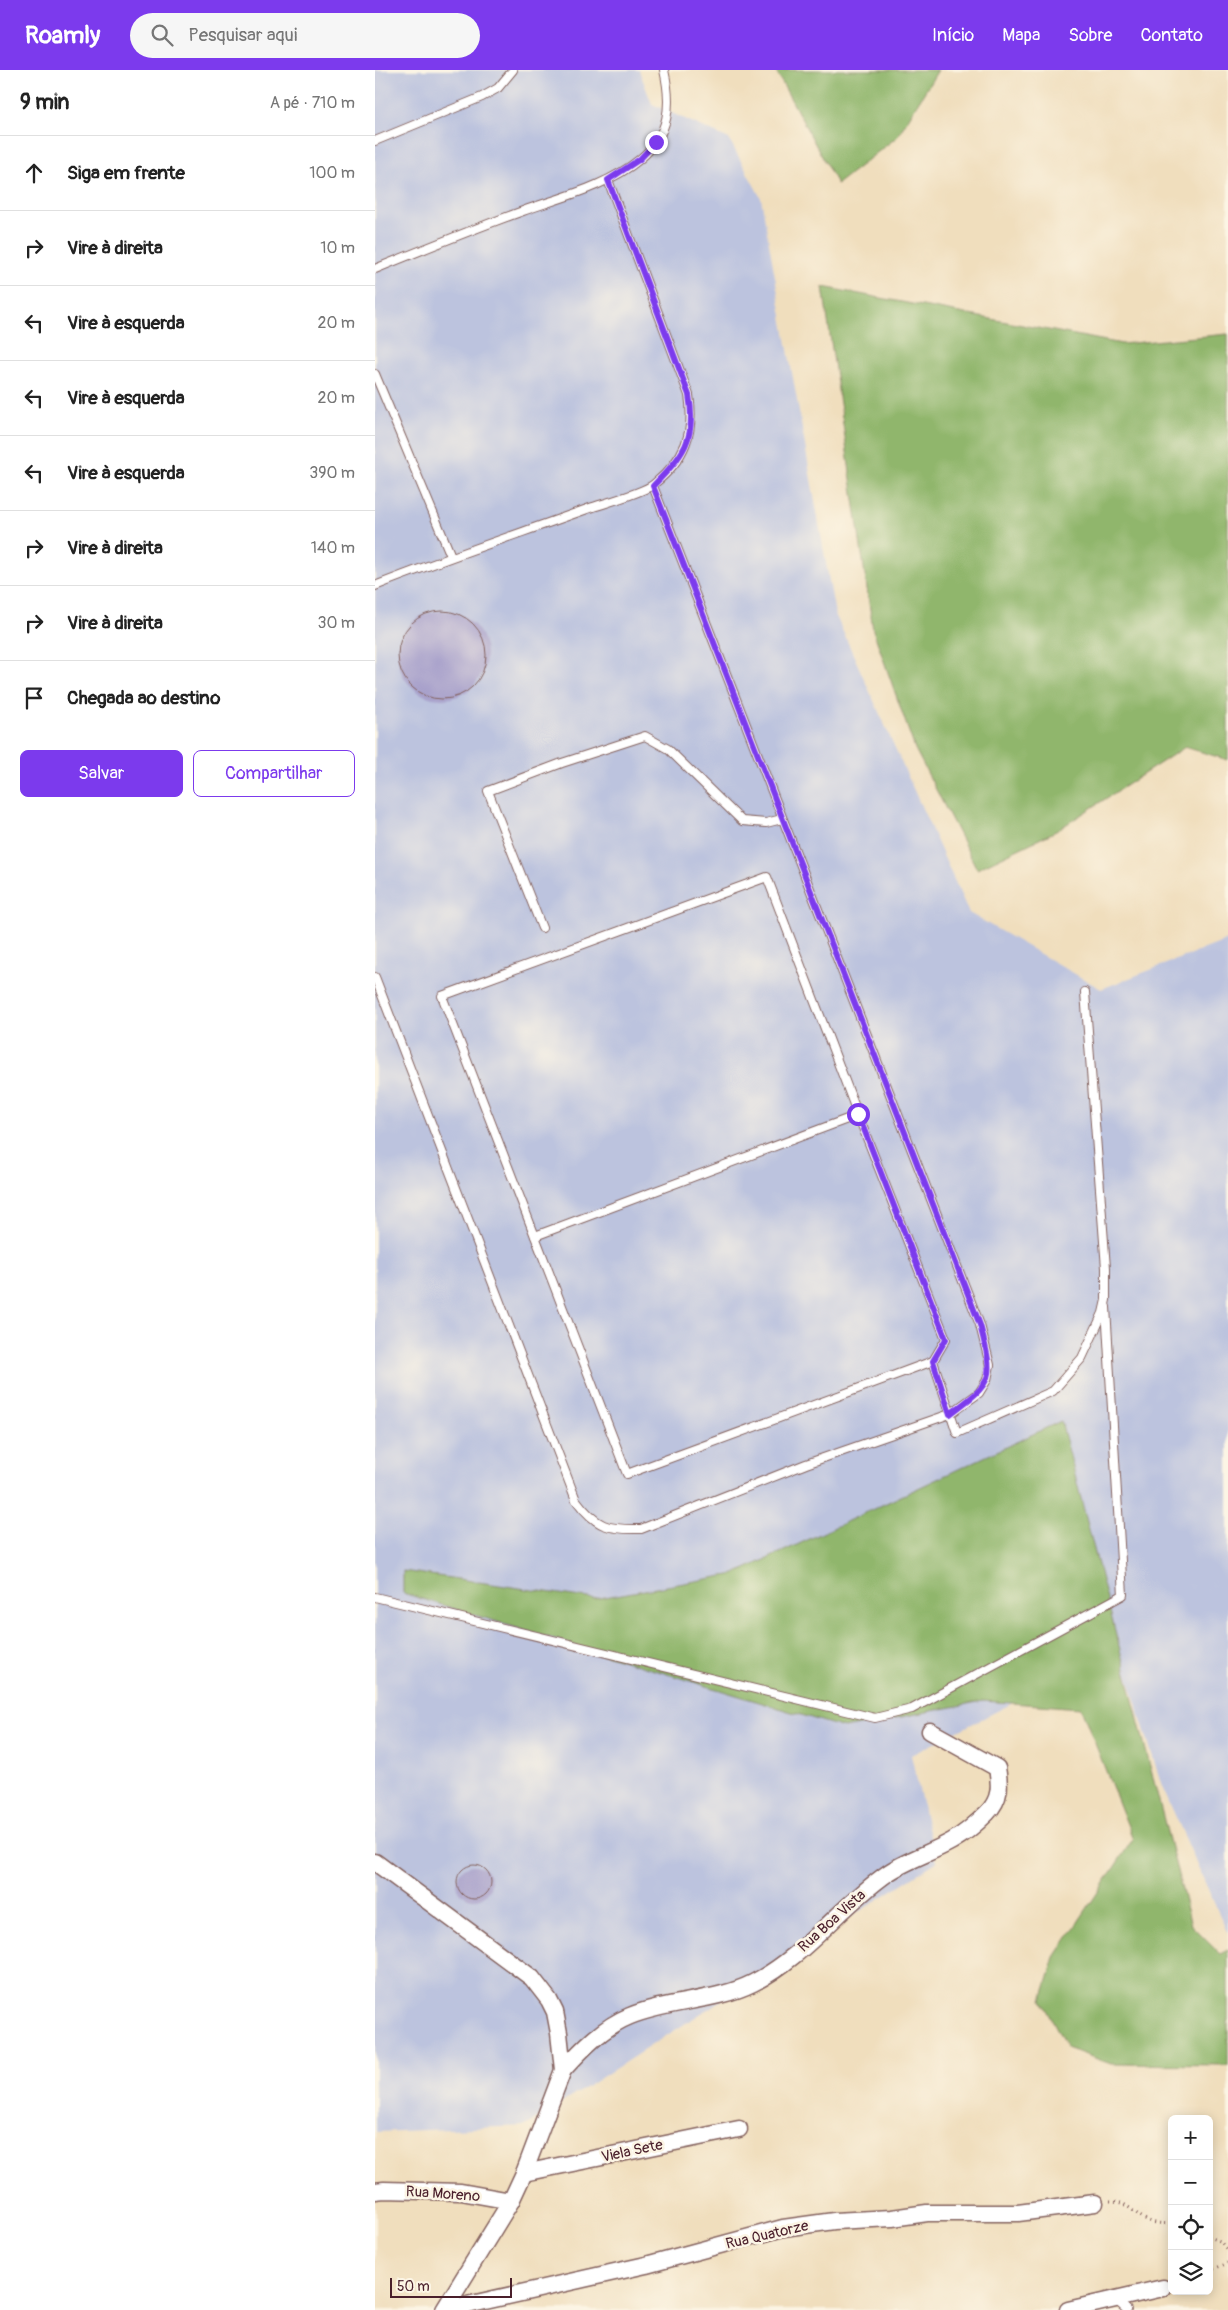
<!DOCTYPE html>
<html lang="pt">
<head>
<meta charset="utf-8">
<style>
	body { margin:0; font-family:Pangolin,sans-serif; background:#f6f6f6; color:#222 }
	.controls { position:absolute; right:15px; bottom:15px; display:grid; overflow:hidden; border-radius:8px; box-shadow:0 2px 12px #0003 }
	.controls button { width:45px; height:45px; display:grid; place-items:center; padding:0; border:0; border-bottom:1px solid #e0e0e0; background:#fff; color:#222; font:25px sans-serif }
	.scale { position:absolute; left:15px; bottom:12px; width:122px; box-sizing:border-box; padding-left:5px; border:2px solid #4a1f2b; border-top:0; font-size:14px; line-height:18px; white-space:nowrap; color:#4a1f2b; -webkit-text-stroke:4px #fcf5e5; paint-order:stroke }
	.stop { position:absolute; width:15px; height:15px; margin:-11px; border:4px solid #7c3aed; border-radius:50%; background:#fff }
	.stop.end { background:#7c3aed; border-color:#fff; box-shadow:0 1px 5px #0008 }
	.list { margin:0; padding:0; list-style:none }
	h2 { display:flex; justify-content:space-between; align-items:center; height:65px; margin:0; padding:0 20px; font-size:21px }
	h2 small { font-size:16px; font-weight:400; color:#767676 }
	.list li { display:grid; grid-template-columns:32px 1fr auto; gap:15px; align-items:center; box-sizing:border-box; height:75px; padding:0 20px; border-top:1px solid #e0e0e0 }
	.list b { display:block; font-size:19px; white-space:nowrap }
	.list em { font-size:16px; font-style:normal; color:#767676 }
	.actions { display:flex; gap:10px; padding:15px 20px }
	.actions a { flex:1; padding:11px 0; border:1px solid #7c3aed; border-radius:8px; text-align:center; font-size:18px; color:#7c3aed }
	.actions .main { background:#7c3aed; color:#fff }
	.icon { flex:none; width:28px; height:28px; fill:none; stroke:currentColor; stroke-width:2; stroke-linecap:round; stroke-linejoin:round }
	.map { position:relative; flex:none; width:853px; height:2240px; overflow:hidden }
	header { display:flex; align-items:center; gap:30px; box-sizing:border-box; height:70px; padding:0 25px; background:#7c3aed; color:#fff }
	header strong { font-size:24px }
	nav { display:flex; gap:28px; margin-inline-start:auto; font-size:18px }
	.search { width:350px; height:45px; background:#f6f6f6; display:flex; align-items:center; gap:12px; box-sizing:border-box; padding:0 18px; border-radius:28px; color:#767676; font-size:19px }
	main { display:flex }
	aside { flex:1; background:#fff }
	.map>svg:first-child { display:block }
	.industrial { fill:#bcc3de }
	.forest { fill:#90b66c; stroke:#6d6a4c }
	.building { fill:#a7a0cb }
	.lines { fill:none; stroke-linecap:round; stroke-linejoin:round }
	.service-casing { stroke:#84625e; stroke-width:10 }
	.minor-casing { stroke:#84625e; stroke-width:19 }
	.path { stroke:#84625e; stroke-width:3; stroke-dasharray:1 4; stroke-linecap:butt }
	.service { stroke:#fff; stroke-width:8 }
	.minor { stroke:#fff; stroke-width:16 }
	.route { stroke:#7c3aed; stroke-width:6 }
	.labels { text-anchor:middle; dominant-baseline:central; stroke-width:5; stroke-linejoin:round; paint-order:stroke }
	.street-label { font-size:15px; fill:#4a1f2b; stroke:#fcf5e5 }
</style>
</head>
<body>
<header>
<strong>Roamly</strong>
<div class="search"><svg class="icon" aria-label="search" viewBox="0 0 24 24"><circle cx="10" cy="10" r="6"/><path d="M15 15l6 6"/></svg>Pesquisar aqui</div>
<nav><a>Início</a><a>Mapa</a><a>Sobre</a><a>Contato</a></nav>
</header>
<main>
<aside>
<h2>9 min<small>A pé · 710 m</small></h2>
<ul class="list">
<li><svg class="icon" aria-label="ahead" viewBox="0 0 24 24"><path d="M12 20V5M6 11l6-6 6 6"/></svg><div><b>Siga em frente</b></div><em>100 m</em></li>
<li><svg class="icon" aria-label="right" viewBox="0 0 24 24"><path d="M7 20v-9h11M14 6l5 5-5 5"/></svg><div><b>Vire à direita</b></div><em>10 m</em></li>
<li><svg class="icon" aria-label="left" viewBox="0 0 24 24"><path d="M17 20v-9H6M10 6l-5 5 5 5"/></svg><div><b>Vire à esquerda</b></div><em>20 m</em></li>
<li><svg class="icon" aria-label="left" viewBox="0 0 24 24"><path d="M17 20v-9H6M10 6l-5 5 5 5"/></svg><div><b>Vire à esquerda</b></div><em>20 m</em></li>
<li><svg class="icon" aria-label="left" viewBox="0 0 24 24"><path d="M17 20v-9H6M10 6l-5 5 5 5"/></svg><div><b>Vire à esquerda</b></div><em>390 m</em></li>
<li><svg class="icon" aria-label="right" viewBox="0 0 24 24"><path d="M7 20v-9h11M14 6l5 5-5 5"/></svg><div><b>Vire à direita</b></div><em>140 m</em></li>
<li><svg class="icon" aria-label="right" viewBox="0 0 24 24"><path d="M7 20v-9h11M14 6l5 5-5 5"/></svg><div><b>Vire à direita</b></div><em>30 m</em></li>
<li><svg class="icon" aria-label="arrive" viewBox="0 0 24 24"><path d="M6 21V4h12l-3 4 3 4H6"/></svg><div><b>Chegada ao destino</b></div></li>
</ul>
<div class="actions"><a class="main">Salvar</a><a>Compartilhar</a></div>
</aside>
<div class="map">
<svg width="853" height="2240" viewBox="0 0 853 2240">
	<rect width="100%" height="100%" fill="#fcf5e5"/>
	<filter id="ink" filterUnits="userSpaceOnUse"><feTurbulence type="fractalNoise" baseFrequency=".02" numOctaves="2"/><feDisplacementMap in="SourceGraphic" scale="10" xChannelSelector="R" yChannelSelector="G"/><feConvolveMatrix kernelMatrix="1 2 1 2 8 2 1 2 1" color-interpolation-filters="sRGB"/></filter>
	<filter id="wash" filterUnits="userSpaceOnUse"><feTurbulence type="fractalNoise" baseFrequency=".0096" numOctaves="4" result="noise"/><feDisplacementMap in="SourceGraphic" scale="20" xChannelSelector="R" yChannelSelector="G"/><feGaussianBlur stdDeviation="1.12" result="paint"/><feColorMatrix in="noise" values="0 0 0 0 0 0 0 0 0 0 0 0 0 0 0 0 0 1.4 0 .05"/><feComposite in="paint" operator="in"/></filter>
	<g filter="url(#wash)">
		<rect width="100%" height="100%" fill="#f0debd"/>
		<polygon class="industrial" points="0,0 264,0 277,34 354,69 386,128 460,544 594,843 726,919 853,870 853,1864 787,1716 744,1579 536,1685 561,1792 151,2056 0,2062"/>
		<g class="forest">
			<polygon points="400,0 563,0 522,67 462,114"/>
			<polygon points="448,217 747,274 853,264 853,690 810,677 681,761 602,799 540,679 498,560"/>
			<polygon points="686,1351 816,1855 845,1884 853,1880 853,1995 736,1994 692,1978 667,1930 680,1887 758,1769 706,1638 608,1631 469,1658 28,1523 28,1501 219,1529 360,1504"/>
		</g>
		<g id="blocks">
			<g class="building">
				<circle cx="67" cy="585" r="44"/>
				<circle cx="99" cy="1812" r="17"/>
			</g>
		</g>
	</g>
	<g filter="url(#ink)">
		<use href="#blocks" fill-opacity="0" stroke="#84625e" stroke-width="1"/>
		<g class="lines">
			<g class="service-casing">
				<g id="service">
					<polyline points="0,71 107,27 123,18 138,0"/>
					<path d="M 0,199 C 49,179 98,159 148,141 C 187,127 233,116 265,89 C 295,64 297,35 289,0"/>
					<polyline points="0,304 76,486"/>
					<path d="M 0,516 C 71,488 143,464 215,438 C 230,433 268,423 279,414 C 310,389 320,363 314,325 L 233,110"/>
					<polyline points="167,858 113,721 187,693 270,666 293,679 367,751 391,753 407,749"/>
					<path d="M 0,907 L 201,1430 C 221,1457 233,1460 266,1459 L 431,1394 L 575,1344 L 604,1323 L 612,1310 L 615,1295 L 605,1255 L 278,416"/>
					<polyline points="483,1045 392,807 67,926 252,1404 558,1291"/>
					<polyline points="160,1166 483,1045 571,1269 558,1291 582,1363 678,1321 707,1288 728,1243 731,1230 731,1198 710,922"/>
					<polyline points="0,1527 500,1648 537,1639 748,1525 731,1237"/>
					<polyline points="740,2229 752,2240"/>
				</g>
			</g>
			<g class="minor-casing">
				<g id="minor">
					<polyline points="0,1792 157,1908 174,1930 180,1942 184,1963 188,2000 149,2103 136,2131 69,2240"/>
					<path d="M 188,2000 C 207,1979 228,1957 255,1946 C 294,1930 340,1932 378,1913 C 431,1886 465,1836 513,1803 C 532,1790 556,1783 577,1771 C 589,1764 602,1753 612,1743 C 626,1729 625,1715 622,1698 L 555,1661"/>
					<polyline points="149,2103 364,2059"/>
					<polyline points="0,2121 9,2120 86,2122 136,2131"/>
					<polyline points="70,2240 271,2195 408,2158 459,2151 517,2148 552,2143 643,2143 720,2133"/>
					<polyline points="693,2240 788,2218"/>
				</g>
			</g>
			<g class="path">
				<path d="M 735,2131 C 754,2131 760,2147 777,2152 C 783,2154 790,2153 797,2154"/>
				<polyline points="834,2167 845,2171 853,2181"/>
				<polyline points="834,2201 853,2193"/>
			</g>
			<use href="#service" class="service"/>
			<use href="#minor" class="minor"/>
		</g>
	</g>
	<g class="lines" filter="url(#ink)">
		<path class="route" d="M 281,72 L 265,89 L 233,110 L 314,325 C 322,370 308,385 278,416 L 605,1255 C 619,1309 620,1311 575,1344 L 558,1291 L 571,1269 L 483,1044"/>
	</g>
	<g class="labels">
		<g class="street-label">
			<text transform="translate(457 1851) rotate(-42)">Rua Boa Vista</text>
			<text transform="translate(257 2081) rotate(-12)">Viela Sete</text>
			<text transform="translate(68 2124) rotate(4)">Rua Moreno</text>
			<text transform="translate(392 2165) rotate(-13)">Rua Quatorze</text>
		</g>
	</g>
</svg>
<div class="controls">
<button>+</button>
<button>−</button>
<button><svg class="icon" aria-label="locate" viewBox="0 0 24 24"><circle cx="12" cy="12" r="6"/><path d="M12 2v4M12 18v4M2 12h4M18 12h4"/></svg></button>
<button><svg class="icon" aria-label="layers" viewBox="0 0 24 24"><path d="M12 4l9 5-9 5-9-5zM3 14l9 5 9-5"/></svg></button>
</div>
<div class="scale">50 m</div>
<div class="stop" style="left:483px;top:1044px"></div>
<div class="stop end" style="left:281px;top:72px"></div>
</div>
</main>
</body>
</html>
